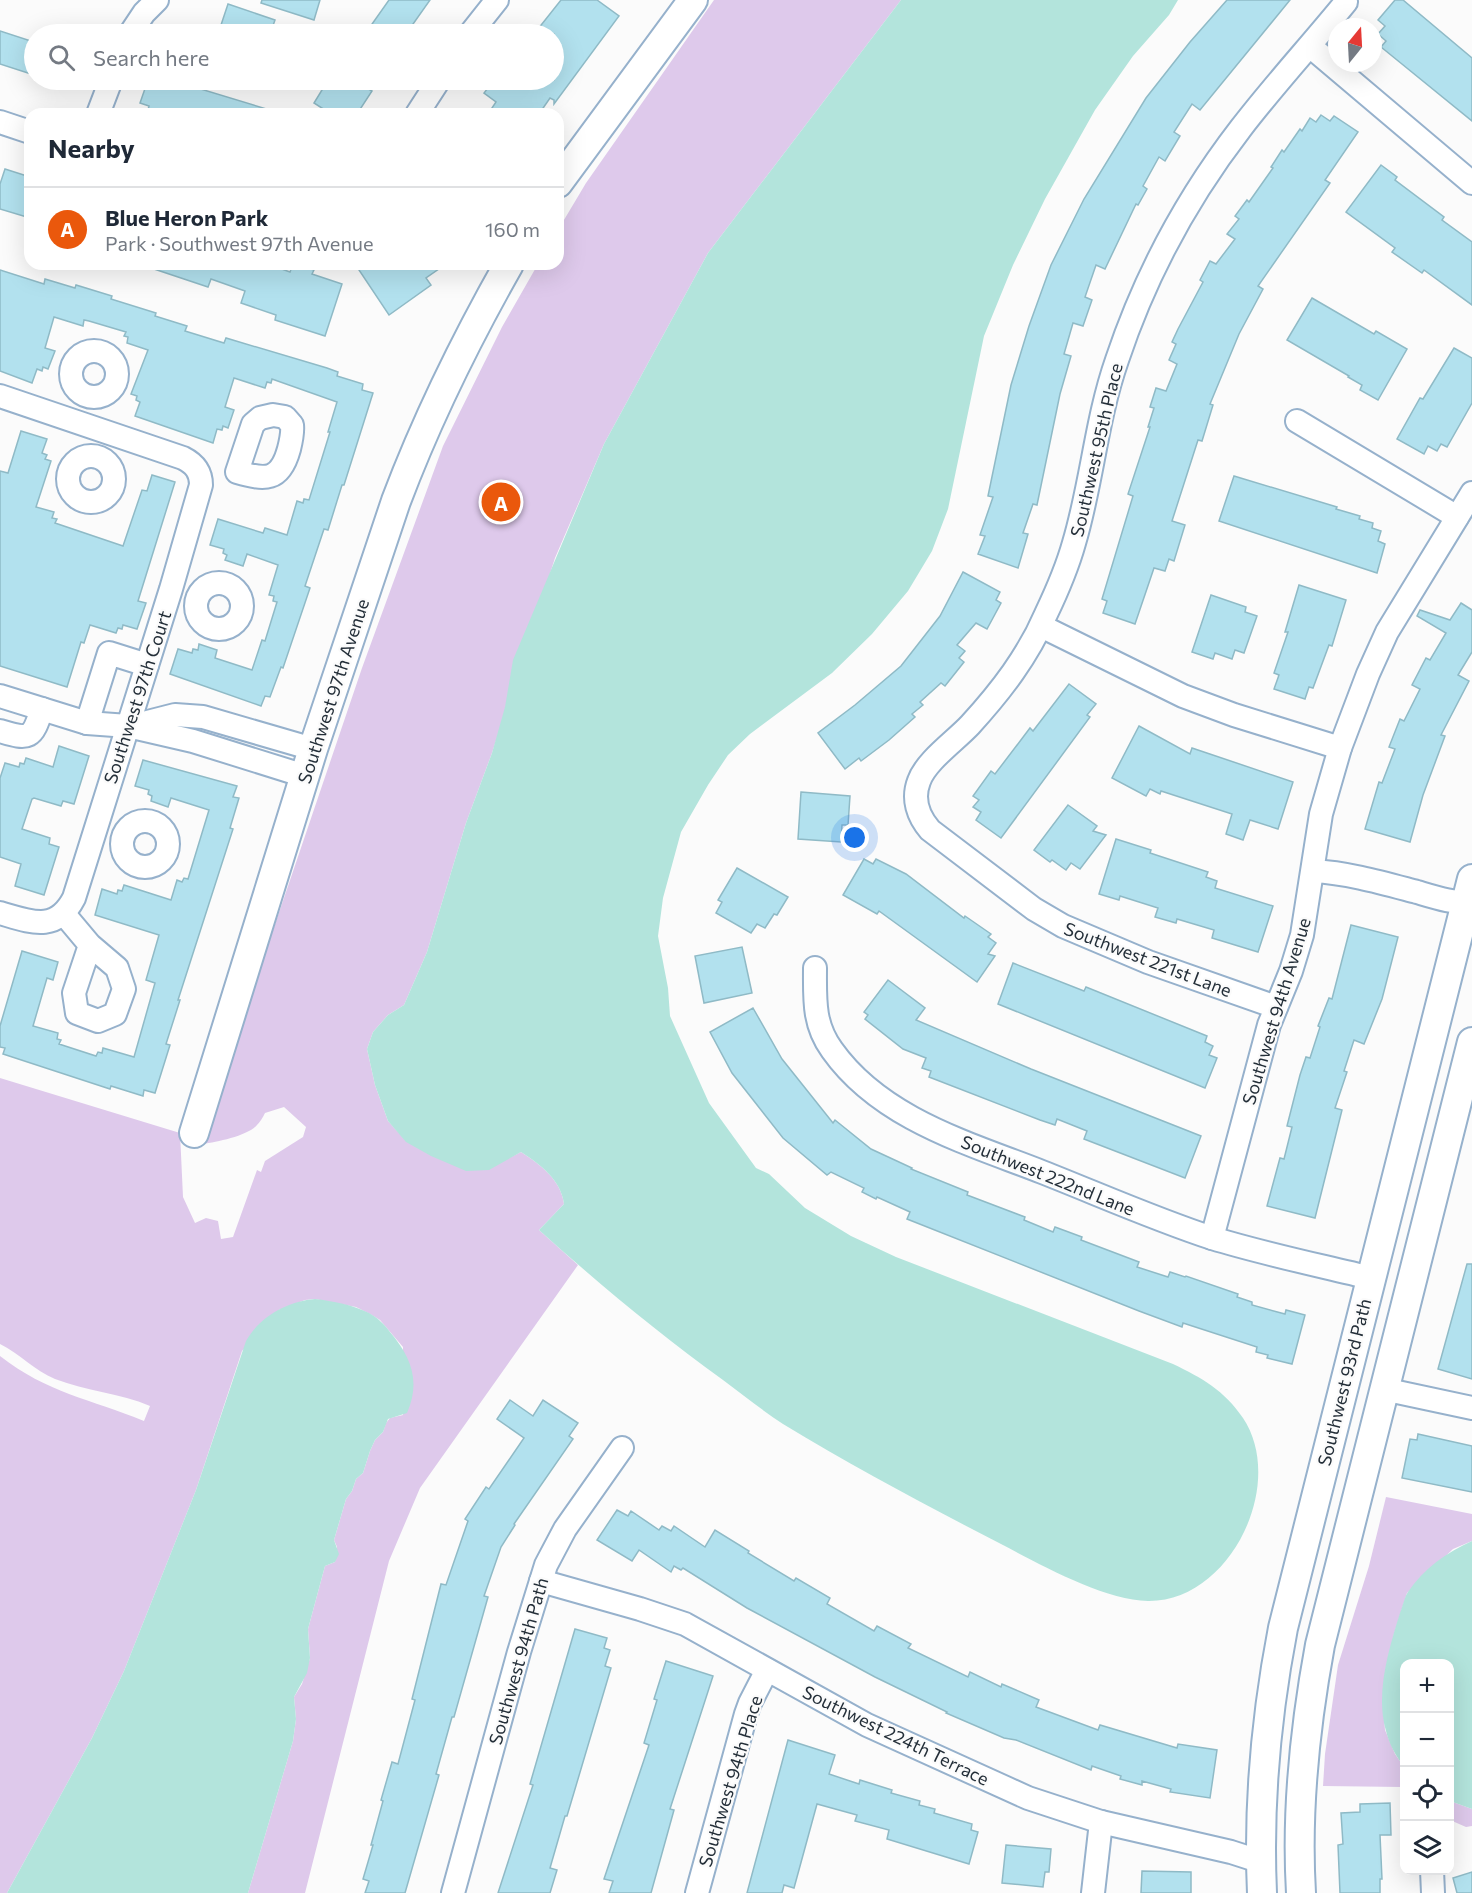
<!DOCTYPE html>
<html lang="en">
<head>
<meta charset="utf-8">
<style>
	body { margin:0; font-family:Commissioner,sans-serif; background:#f6f6f7; color:#1f2937 }
	.controls { position:absolute; right:18px; bottom:18px; display:grid; overflow:hidden; border-radius:12px; box-shadow:0 6px 24px #0002 }
	.controls button { width:54px; height:54px; display:grid; place-items:center; padding:0; border:0; border-bottom:2px solid #e0e1e3; background:#fff; color:#1f2937; font:30px sans-serif }
	.compass { position:absolute; left:1328px; top:18px; width:54px; height:54px; border-radius:50%; background:#fff; box-shadow:0 6px 24px #0002; rotate:18deg }
	.you { position:absolute; left:855px; top:838px; width:21px; height:21px; margin:-15px; border:4px solid #fff; border-radius:50%; background:#1a73e8; box-shadow:0 0 0 9px #1a73e833 }
	.badge { display:grid; place-items:center; width:39px; height:39px; border-radius:50%; background:#ea580c; color:#fff; font-size:20px; font-weight:700 }
	.pin { position:absolute; translate:-50% -50%; border:3px solid #fff; box-shadow:0 2px 6px #0006 }
	.list { margin:0; padding:0; list-style:none }
	h2 { display:flex; justify-content:space-between; align-items:center; height:78px; margin:0; padding:0 24px; font-size:26px }
	h2 small { font-size:20px; font-weight:400; color:#747a83 }
	.list li { display:grid; grid-template-columns:39px 1fr auto; gap:18px; align-items:center; box-sizing:border-box; height:84px; padding:0 24px; border-top:2px solid #e0e1e3 }
	.list b { display:block; font-size:22px; white-space:nowrap }
	.list p { margin:0; font-size:20px; white-space:nowrap; color:#747a83 }
	.list em { font-size:20px; font-style:normal; color:#747a83 }
	.icon { flex:none; width:33px; height:33px; fill:none; stroke:currentColor; stroke-width:2; stroke-linecap:round; stroke-linejoin:round }
	.map { position:relative; flex:none; width:1472px; height:1893px; overflow:hidden }
	.search { position:absolute; background:#fff; box-shadow:0 6px 24px #0002; left:24px; top:24px; width:540px; height:66px; display:flex; align-items:center; gap:15px; box-sizing:border-box; padding:0 21px; border-radius:33px; color:#747a83; font-size:22px }
	.panel { position:absolute; background:#fff; box-shadow:0 6px 24px #0002; left:24px; top:108px; width:540px; height:162px; border-radius:18px }
	.map>svg:first-child { display:block }
	.green { fill:#dec9eb }
	.water { fill:#b3e4dc }
	.building { fill:#b2e1ee; stroke:#8fbac6; stroke-width:1.5 }
	.lines { fill:none; stroke-linecap:round; stroke-linejoin:round }
	.minor-casing { stroke:#96b1cc; stroke-width:26 }
	.tertiary-casing { stroke:#96b1cc; stroke-width:32 }
	.minor { stroke:#fff; stroke-width:22 }
	.tertiary { stroke:#fff; stroke-width:28 }
	.labels { text-anchor:middle; dominant-baseline:central; stroke-width:4.5; stroke-linejoin:round; paint-order:stroke }
	.street-label { font-size:18px; fill:#242f39; stroke:#fbfbfb }
</style>
</head>
<body>
<div class="map">
<svg width="1472" height="1893" viewBox="0 0 1472 1893">
	<rect width="100%" height="100%" fill="#fbfbfb"/>
	<g class="green">
		<path d="M 714,0 L 901,0 L 708,253 L 604,444 L 555,558 L 492,753 L 466,823 L 427,952 L 404,1005 L 388,1015 L 373,1032 L 367,1049 L 375,1085 L 388,1121 L 407,1142 L 505,1160 L 521,1152 C 541,1165 561,1180 564,1204 L 539,1230 L 578,1265 L 420,1488 L 389,1561 L 305,1893 L 248,1893 L 293,1741 L 296,1719 L 294,1697 L 302,1684 L 310,1658 L 308,1629 L 325,1566 L 335,1562 L 337,1547 L 334,1540 L 346,1499 L 352,1491 L 356,1479 L 363,1473 L 370,1451 L 375,1440 L 383,1432 L 386,1423 L 390,1418 L 403,1415 L 403,1347 L 380,1320 L 370,1314 L 356,1307 L 315,1299 L 305,1300 L 279,1310 L 242,1351 L 196,1490 L 124,1671 L 92,1738 L 7,1893 L 0,1893 L 0,1356 C 47,1393 91,1399 144,1421 L 150,1406 C 120,1393 86,1391 55,1379 C 35,1371 20,1354 0,1344 L 0,1078 L 180,1133 L 183,1197 L 195,1223 L 206,1218 L 218,1221 L 221,1239 L 233,1237 L 257,1170 L 261,1172 L 265,1161 L 303,1137 L 306,1127 L 284,1107 L 265,1113 C 263,1117 260,1122 257,1125 C 248,1136 217,1142 203,1144 L 228,1063 L 362,668 L 443,446 L 502,327 L 538,264 L 558,264 L 558,230 L 586,183 Z"/>
		<polygon points="1386,1497 1472,1514 1472,1541 1453,1549 1407,1593 1394,1634 1384,1681 1383,1707 1385,1730 1395,1754 1404,1767 1404,1789 1402,1787 1323,1786 1325,1754 1338,1665 1369,1566"/>
		<polygon points="1450,1801 1472,1809 1472,1826 1466,1827 1450,1820"/>
	</g>
	<g class="water">
		<path d="M 901,0 L 1178,0 L 1169,15 L 1133,56 L 1095,110 L 1045,199 L 1013,265 L 984,336 L 948,509 L 932,551 L 908,591 L 872,634 L 832,673 L 750,734 L 728,755 L 708,785 L 681,832 L 663,898 L 658,936 L 668,988 L 670,1016 L 709,1103 L 756,1168 L 769,1174 L 805,1208 L 851,1236 L 896,1257 L 1173,1364 C 1202,1378 1224,1390 1243,1418 C 1287,1484 1230,1602 1148,1601 C 1104,1600 1041,1565 1001,1544 C 927,1506 854,1467 783,1424 C 763,1411 743,1395 723,1380 C 659,1334 598,1283 539,1230 L 564,1204 C 561,1180 541,1165 521,1152 L 489,1170 L 466,1171 L 431,1156 L 406,1142 L 388,1121 L 375,1085 L 367,1049 L 373,1032 L 388,1015 L 404,1005 L 427,952 L 466,823 L 492,753 L 505,707 L 513,660 L 604,444 L 708,253 Z"/>
		<path d="M 315,1299 C 333,1301 353,1305 369,1313 C 378,1318 384,1324 390,1332 C 411,1357 421,1381 407,1413 L 388,1419 L 383,1432 L 375,1440 L 370,1451 L 363,1473 L 356,1479 L 352,1491 L 346,1499 L 334,1540 L 339,1554 L 335,1562 L 325,1566 L 308,1629 L 310,1658 L 307,1673 L 294,1697 L 296,1719 L 293,1741 L 248,1893 L 7,1893 L 92,1738 L 124,1671 L 196,1490 L 246,1341 C 259,1317 288,1301 315,1299 Z"/>
		<path d="M 1472,1541 L 1472,1809 L 1450,1801 L 1450,1664 L 1404,1664 L 1404,1767 C 1396,1756 1389,1744 1386,1731 C 1375,1694 1389,1648 1400,1613 C 1403,1606 1404,1598 1408,1592 C 1423,1569 1447,1552 1472,1541 Z"/>
	</g>
	<g class="building">
		<polygon points="262,0 320,0 314,20 261,3"/>
		<polygon points="389,0 430,0 406,34 365,34"/>
		<polygon points="561,0 597,0 619,16 554,104 554,100 550,98 539,114 488,114 496,102 484,93 494,80 554,80 554,34 534,34"/>
		<polygon points="1227,0 1290,0 1200,110 1192,104 1174,132 1180,136 1165,161 1159,157 1143,186 1147,189 1138,205 1136,204 1105,269 1096,265 1085,297 1092,300 1083,326 1073,323 1064,354 1071,356 1060,394 1037,505 1033,504 1023,533 1028,534 1018,568 978,554 985,536 980,535 993,497 988,496 1011,385 1029,326 1051,265 1084,199 1146,98 1190,42"/>
		<polygon points="1395,0 1403,0 1472,58 1472,121 1381,47 1386,41 1378,34 1385,26 1378,20"/>
		<polygon points="228,4 275,20 270,34 218,34"/>
		<polygon points="0,31 34,42 34,75 0,64"/>
		<polygon points="148,80 171,80 273,111 272,114 147,114 149,106 140,103"/>
		<polygon points="305,80 353,80 372,91 357,114 331,114 314,103 322,90"/>
		<polygon points="1321,115 1330,121 1334,116 1358,132 1325,180 1330,183 1258,286 1263,289 1239,334 1210,404 1213,405 1202,441 1198,440 1172,521 1185,525 1174,561 1169,559 1165,571 1154,568 1135,624 1103,613 1107,601 1102,599 1133,496 1128,494 1150,427 1148,427 1154,408 1150,407 1156,388 1166,391 1177,364 1169,360 1176,344 1172,342 1178,329 1203,282 1200,280 1210,261 1216,264 1235,239 1227,234 1239,219 1235,216 1247,200 1249,202 1273,168 1271,167 1282,150 1284,152 1300,129 1302,131 1310,118 1316,122"/>
		<polygon points="1381,165 1397,177 1395,180 1444,217 1442,220 1472,242 1472,305 1424,270 1422,273 1392,252 1395,248 1346,212"/>
		<polygon points="5,169 27,176 26,180 30,181 30,218 0,209 0,184"/>
		<polygon points="149,264 268,264 290,272 293,264 296,264 314,270 312,274 342,284 325,336 275,320 276,315 241,303 245,291 211,279 208,287 148,267"/>
		<polygon points="355,264 446,264 426,278 431,285 389,315"/>
		<polygon points="0,270 44,284 45,279 75,288 76,285 112,296 111,299 156,313 155,316 187,326 185,331 224,343 226,338 327,368 338,372 337,376 363,384 362,390 373,393 344,485 342,485 328,530 324,529 305,586 310,588 283,668 281,667 270,697 265,696 261,706 170,674 178,649 192,653 193,649 198,650 199,644 217,650 215,658 252,670 262,640 265,641 277,602 273,601 274,596 269,595 278,565 247,554 243,566 225,560 227,555 223,553 224,549 210,545 218,519 263,533 265,528 287,535 297,501 303,503 304,499 309,500 330,432 328,432 337,402 272,379 271,383 267,382 265,388 234,378 225,407 234,410 228,428 223,426 222,430 217,429 213,443 135,416 140,402 136,400 137,396 131,394 148,350 127,343 128,337 124,336 126,332 89,321 84,320 83,326 54,317 45,348 55,351 48,369 43,367 42,371 37,369 32,383 0,371"/>
		<polygon points="1312,298 1374,334 1376,331 1407,349 1378,400 1360,390 1362,385 1348,377 1349,376 1287,340"/>
		<polygon points="1454,348 1472,358 1472,403 1447,447 1441,444 1437,451 1428,446 1424,454 1397,439 1420,398 1423,399"/>
		<polygon points="21,431 47,439 42,453 47,455 45,459 51,461 36,507 54,512 52,518 57,519 55,523 123,546 142,490 147,491 152,475 175,482 138,601 146,603 137,629 123,625 122,629 118,628 116,633 90,625 84,643 81,642 67,687 0,666 0,471 8,473"/>
		<polygon points="1234,476 1337,507 1336,509 1360,516 1359,519 1373,523 1372,528 1381,531 1378,541 1385,544 1377,573 1219,521"/>
		<polygon points="963,572 1000,592 996,600 1001,603 987,629 976,623 957,645 965,651 959,658 964,662 945,686 941,683 920,702 923,705 912,714 915,717 889,740 861,761 859,758 845,769 818,733 855,705 901,666 940,616"/>
		<polygon points="1299,585 1346,600 1332,646 1329,645 1313,688 1309,687 1305,699 1274,689 1279,675 1274,673 1288,632 1285,632"/>
		<polygon points="1211,595 1246,607 1245,612 1257,616 1244,653 1235,650 1232,659 1215,653 1213,659 1192,652"/>
		<polygon points="1461,603 1472,610 1472,652 1458,675 1469,681 1441,735 1445,736 1423,795 1410,842 1365,829 1379,782 1382,783 1395,749 1389,747 1400,719 1404,721 1420,689 1412,685 1426,658 1430,660 1446,633 1417,616 1420,610 1450,620"/>
		<polygon points="1069,684 1096,704 1087,715 1090,717 1001,838 976,820 981,812 973,807 979,800 973,796 991,771 995,774 1030,728 1033,731"/>
		<polygon points="1139,726 1190,754 1192,748 1293,782 1278,829 1250,820 1243,840 1226,834 1232,814 1161,791 1160,794 1150,789 1146,796 1112,778"/>
		<polygon points="59,746 89,756 74,804 63,801 61,806 34,798 32,799 22,829 50,838 49,844 59,847 44,895 15,886 21,864 0,857 0,778 5,763 19,767 20,763 24,764 26,758 53,767"/>
		<polygon points="143,760 237,786 233,797 239,798 230,828 233,829 178,1000 180,1000 166,1044 170,1045 155,1093 144,1090 143,1096 111,1086 110,1089 3,1054 5,1048 0,1047 0,1026 22,951 58,962 53,980 47,978 33,1026 58,1033 57,1039 61,1040 59,1044 96,1056 98,1052 102,1053 103,1048 134,1057 155,983 146,980 159,935 95,915 102,889 117,894 118,890 122,891 124,885 171,900 177,880 182,882 184,878 188,879 209,810 171,798 168,807 151,801 152,796 148,794 149,790 135,786"/>
		<polygon points="801,792 850,796 848,825 842,825 841,842 798,839"/>
		<polygon points="1068,805 1097,826 1093,831 1106,835 1080,869 1071,863 1066,870 1052,860 1050,862 1034,850"/>
		<polygon points="1116,839 1151,850 1150,853 1208,872 1206,877 1217,881 1215,888 1273,906 1258,952 1212,938 1214,930 1177,919 1176,923 1155,917 1158,908 1120,896 1119,900 1099,894"/>
		<polygon points="864,859 873,864 876,859 906,874 964,918 965,916 991,934 988,937 996,943 988,954 995,956 977,982 879,911 877,914 843,895"/>
		<polygon points="737,868 788,897 777,915 774,914 765,928 757,924 751,933 716,913 722,902 718,900"/>
		<polygon points="1351,925 1398,937 1382,999 1364,1044 1354,1040 1344,1071 1347,1072 1335,1108 1342,1110 1315,1218 1267,1206 1280,1158 1284,1159 1292,1127 1287,1126 1300,1075 1306,1057 1310,1058 1320,1027 1318,1026 1329,998 1332,999"/>
		<polygon points="742,947 752,993 704,1003 695,956"/>
		<polygon points="1013,963 1084,991 1086,987 1207,1036 1205,1042 1213,1046 1209,1055 1217,1058 1205,1088 998,1004"/>
		<polygon points="888,980 925,1008 916,1020 1031,1069 1201,1136 1185,1178 1084,1139 1087,1131 1057,1119 1055,1125 1040,1120 929,1077 931,1071 922,1068 926,1058 903,1049 865,1019 868,1015 864,1012"/>
		<polygon points="753,1008 782,1059 833,1123 835,1120 871,1149 912,1168 911,1169 968,1192 967,1195 1025,1217 1024,1220 1053,1232 1055,1227 1082,1237 1081,1240 1139,1262 1137,1267 1168,1277 1170,1272 1185,1277 1186,1276 1238,1294 1237,1297 1252,1302 1252,1305 1285,1314 1286,1310 1305,1315 1292,1364 1267,1358 1268,1355 1256,1352 1257,1347 1183,1323 1182,1327 1139,1311 907,1219 910,1212 877,1197 876,1199 862,1192 864,1188 831,1172 827,1175 783,1138 732,1073 710,1032"/>
		<polygon points="1467,1264 1472,1264 1472,1379 1438,1369"/>
		<polygon points="510,1400 533,1416 543,1400 578,1423 569,1436 573,1439 514,1524 515,1525 501,1547 484,1596 488,1597 454,1717 452,1717 436,1774 439,1775 405,1893 365,1893 369,1881 363,1879 373,1845 371,1845 383,1801 381,1800 392,1762 398,1764 415,1700 412,1699 441,1584 446,1585 468,1521 465,1519 486,1487 489,1489 524,1438 497,1419"/>
		<polygon points="1418,1434 1472,1446 1472,1492 1402,1478 1410,1439 1417,1440"/>
		<polygon points="617,1510 628,1516 631,1511 659,1530 662,1526 671,1531 674,1526 705,1547 715,1530 749,1551 748,1553 794,1581 796,1578 830,1598 827,1604 874,1631 877,1626 911,1644 908,1648 968,1677 970,1672 1001,1687 1002,1684 1039,1700 1036,1707 1098,1730 1100,1725 1177,1748 1178,1744 1217,1750 1210,1798 1170,1792 1171,1789 1142,1781 1142,1785 1120,1779 1121,1776 1092,1766 1091,1770 1016,1740 1004,1738 946,1713 947,1712 875,1677 747,1608 683,1568 681,1570 674,1566 671,1572 639,1550 632,1561 597,1540"/>
		<polygon points="575,1629 607,1638 604,1648 610,1650 605,1666 611,1668 567,1816 565,1816 550,1868 557,1870 550,1893 498,1893 533,1785 530,1784"/>
		<polygon points="666,1661 713,1676 670,1809 674,1810 651,1893 609,1893 613,1881 604,1879 649,1745 644,1743 657,1700 654,1699"/>
		<polygon points="788,1740 835,1755 829,1774 859,1784 860,1780 892,1790 891,1793 920,1801 919,1805 935,1809 934,1813 972,1824 971,1830 978,1832 969,1864 887,1839 889,1830 855,1821 857,1815 817,1804 794,1888 784,1885 782,1893 747,1893"/>
		<polygon points="1390,1803 1391,1835 1380,1835 1382,1879 1380,1879 1380,1893 1340,1893 1338,1845 1343,1844 1341,1813 1360,1812 1360,1804"/>
		<polygon points="1006,1845 1051,1849 1049,1872 1045,1872 1043,1887 1002,1883"/>
		<polygon points="1142,1871 1191,1872 1191,1893 1141,1893"/>
		<polygon points="1472,1872 1472,1893 1457,1893 1453,1878"/>
	</g>
	<g class="lines">
		<g class="minor-casing">
			<g id="minor">
				<polyline points="130,34 144,13 157,0"/>
				<polyline points="470,34 497,0"/>
				<polyline points="1310,46 1472,183"/>
				<polyline points="98,114 111,80"/>
				<polyline points="417,114 439,80"/>
				<polyline points="0,122 30,132"/>
				<circle cx="94" cy="374" r="23"/>
				<path d="M 0,396 L 183,458 C 195,464 201,472 201,485 L 171,589 L 74,898 C 56,933 31,922 0,913"/>
				<path d="M 273,415 L 285,417 L 292,425 C 293,433 291,441 289,449 C 280,482 265,480 237,472 L 253,424 L 260,418 Z"/>
				<polyline points="1297,421 1457,517"/>
				<circle cx="91" cy="479" r="23"/>
				<circle cx="219" cy="606" r="23"/>
				<polyline points="1041,626 1183,696 1234,715 1340,748"/>
				<polyline points="0,696 87,723 128,726 193,741 305,776"/>
				<polyline points="87,723 109,653 147,665"/>
				<polyline points="132,726 175,715 203,717 313,749"/>
				<path d="M 0,731 C 30,740 32,739 42,709"/>
				<circle cx="145" cy="844" r="23"/>
				<path d="M 1313,871 C 1349,873 1383,883 1417,892 C 1434,897 1455,904 1472,902"/>
				<polyline points="64,914 90,945 117,968 124,989 115,1014 98,1021 77,1013 74,993 90,945"/>
				<path d="M 815,968 C 815,999 813,1024 832,1050 C 881,1119 968,1143 1042,1172 C 1098,1194 1154,1219 1212,1238 C 1264,1254 1318,1265 1371,1278"/>
				<path d="M 1276,1007 L 1148,962 L 1063,926 L 1034,909 L 930,830 C 918,816 912,799 919,781 C 926,761 955,741 970,725 C 1001,691 1028,656 1046,614 C 1057,591 1067,568 1074,543 C 1092,483 1096,420 1117,360 C 1145,276 1187,198 1241,128 C 1274,85 1311,45 1346,2"/>
				<polyline points="1212,1238 1269,1025 1291,971 1302,935 1321,814 1340,748 1368,674 1387,632 1472,493"/>
				<polyline points="1383,1389 1472,1408"/>
				<polyline points="541,1581 640,1609 685,1624 867,1725 1028,1798 1101,1822 1231,1852 1262,1862"/>
				<polyline points="1432,1870 1433,1893"/>
				<polyline points="453,1893 519,1652 546,1565 565,1529 622,1448"/>
				<polyline points="697,1893 746,1714 750,1703 767,1670"/>
				<polyline points="1093,1893 1101,1822"/>
			</g>
		</g>
		<g class="tertiary-casing">
			<g id="tertiary">
				<polyline points="558,183 693,0"/>
				<path d="M 194,1133 L 313,749 L 396,501 C 427,419 466,340 509,264"/>
				<path d="M 1262,1893 C 1258,1804 1266,1716 1283,1628 L 1472,879"/>
				<path d="M 1301,1893 C 1296,1810 1305,1726 1320,1645 L 1472,1042"/>
			</g>
		</g>
		<use href="#minor" class="minor"/>
		<use href="#tertiary" class="tertiary"/>
	</g>
	<g class="labels">
		<g class="street-label">
			<text transform="translate(1096 450) rotate(-77)">Southwest 95th Place</text>
			<text transform="translate(333 691) rotate(-72)">Southwest 97th Avenue</text>
			<text transform="translate(137 697) rotate(-72)">Southwest 97th Court</text>
			<text transform="translate(1148 959) rotate(21)">Southwest 221st Lane</text>
			<text transform="translate(1276 1011) rotate(-73)">Southwest 94th Avenue</text>
			<text transform="translate(1048 1175) rotate(22)">Southwest 222nd Lane</text>
			<text transform="translate(1344 1382) rotate(-76)">Southwest 93rd Path</text>
			<text transform="translate(518 1661) rotate(-74)">Southwest 94th Path</text>
			<text transform="translate(896 1735) rotate(26)">Southwest 224th Terrace</text>
			<text transform="translate(730 1781) rotate(-73)">Southwest 94th Place</text>
		</g>
	</g>
</svg>
<div class="controls">
<button>+</button>
<button>−</button>
<button><svg class="icon" aria-label="locate" viewBox="0 0 24 24"><circle cx="12" cy="12" r="6"/><path d="M12 2v4M12 18v4M2 12h4M18 12h4"/></svg></button>
<button><svg class="icon" aria-label="layers" viewBox="0 0 24 24"><path d="M12 4l9 5-9 5-9-5zM3 14l9 5 9-5"/></svg></button>
</div>
<svg class="compass" viewBox="-18 -18 36 36"><path d="M0-13l5 13h-10z" fill="#e53935"/><path d="M0 13l5-13h-10z" fill="#747a83"/></svg>
<div class="you"></div>
<div class="pin badge" style="left:501px;top:502px">A</div>
<div class="search"><svg class="icon" aria-label="search" viewBox="0 0 24 24"><circle cx="10" cy="10" r="6"/><path d="M15 15l6 6"/></svg>Search here</div>
<section class="panel">
<h2>Nearby<small></small></h2>
<ul class="list">
<li><span class="badge">A</span><div><b>Blue Heron Park</b><p>Park · Southwest 97th Avenue</p></div><em>160 m</em></li>
</ul>
</section>
</div>
</body>
</html>
